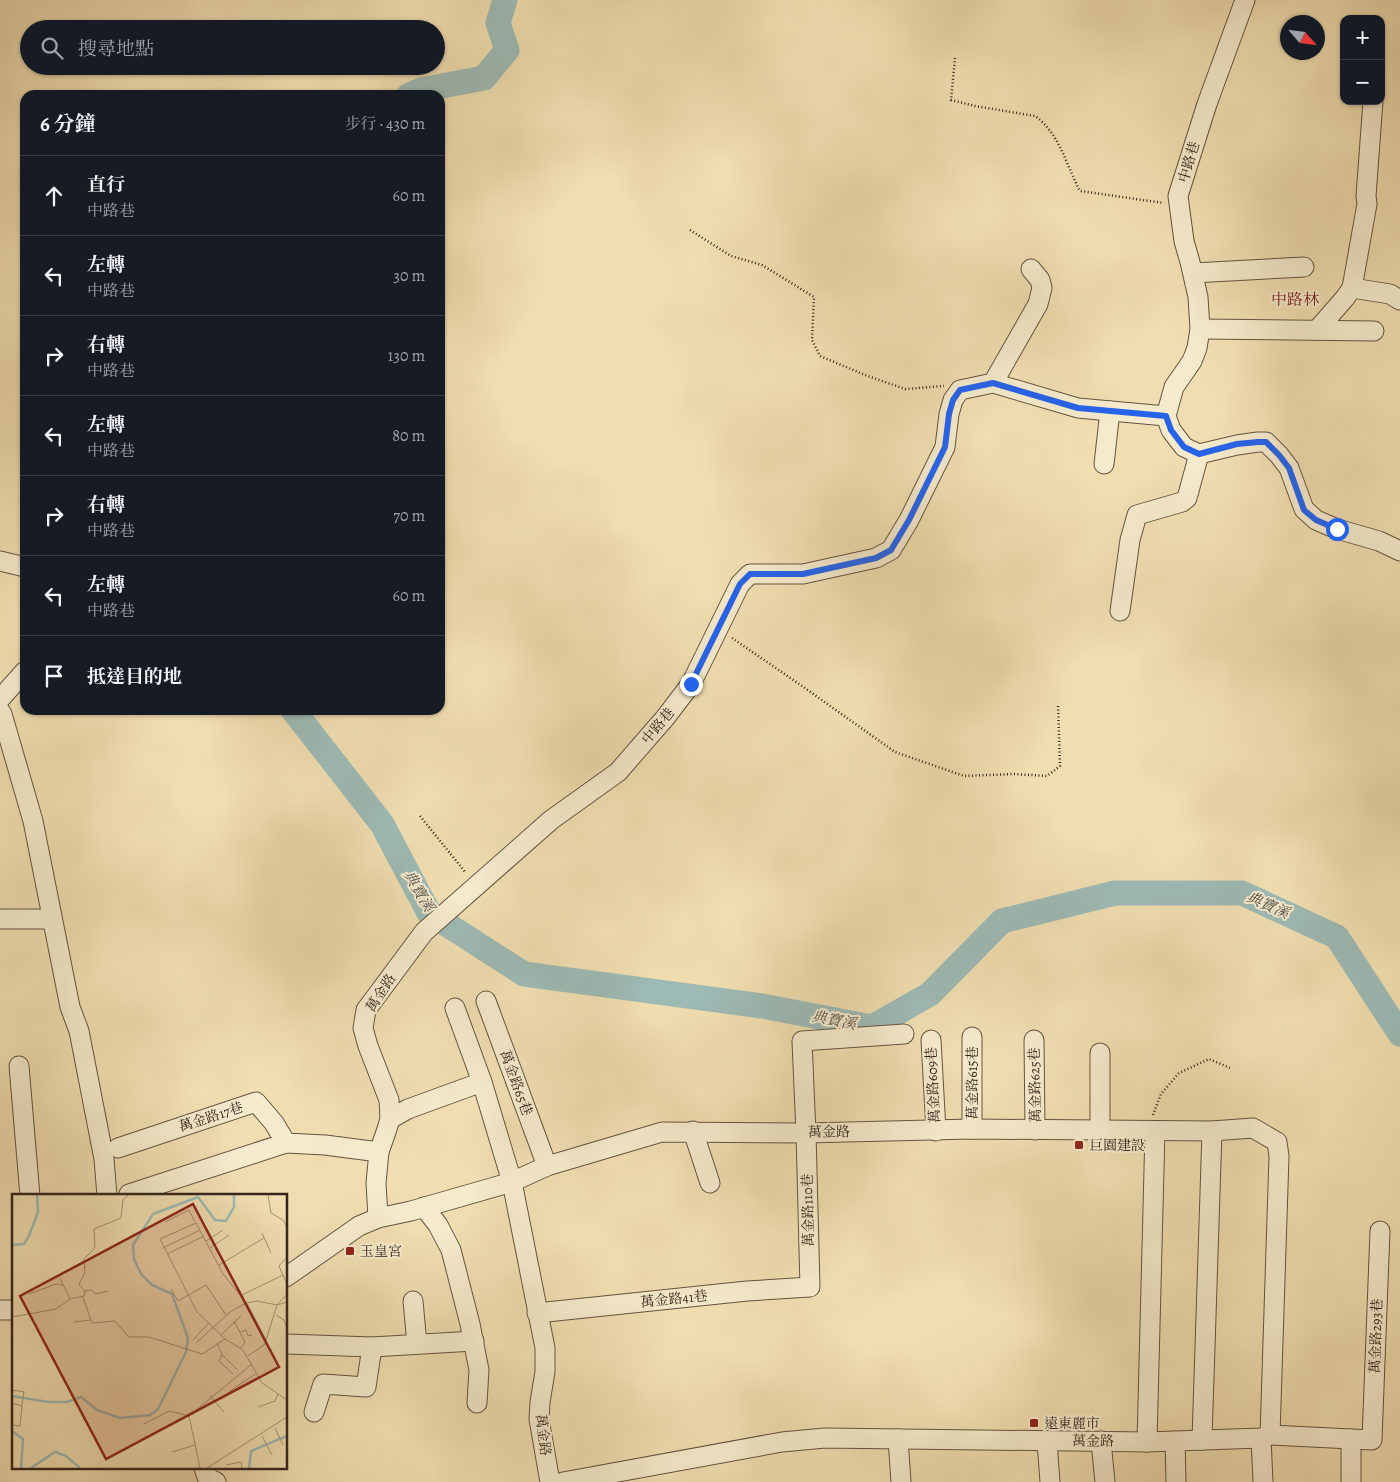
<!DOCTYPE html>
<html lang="zh-TW">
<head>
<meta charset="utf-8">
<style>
	body { margin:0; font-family:Alegreya,"Noto Serif TC",serif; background:#20242c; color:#f1f3f6 }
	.controls { position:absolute; right:15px; top:15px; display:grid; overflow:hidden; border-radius:10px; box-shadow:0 1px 4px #0004 }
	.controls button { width:45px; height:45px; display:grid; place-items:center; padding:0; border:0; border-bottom:1px solid #363941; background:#171b24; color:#f1f3f6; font:25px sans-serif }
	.compass { position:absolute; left:1280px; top:15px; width:45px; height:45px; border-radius:50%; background:#171b24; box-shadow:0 1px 4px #0004; rotate:118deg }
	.stop { position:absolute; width:15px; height:15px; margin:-11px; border:4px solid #2563eb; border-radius:50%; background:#fff }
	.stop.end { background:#2563eb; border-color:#fff; box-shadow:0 1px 5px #0008 }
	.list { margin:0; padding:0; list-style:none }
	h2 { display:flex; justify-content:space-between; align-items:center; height:65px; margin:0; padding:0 20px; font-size:21px }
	h2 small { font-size:16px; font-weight:400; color:#9ea1a6 }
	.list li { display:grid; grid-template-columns:32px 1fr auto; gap:15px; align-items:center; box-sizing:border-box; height:80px; padding:0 20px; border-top:1px solid #363941 }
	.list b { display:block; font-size:19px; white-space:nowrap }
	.list p { margin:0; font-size:16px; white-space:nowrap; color:#9ea1a6 }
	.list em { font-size:16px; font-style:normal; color:#9ea1a6 }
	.icon { flex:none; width:28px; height:28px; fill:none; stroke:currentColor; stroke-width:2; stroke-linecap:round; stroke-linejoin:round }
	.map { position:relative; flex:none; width:1400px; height:1482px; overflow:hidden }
	.search { position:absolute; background:#171b24; box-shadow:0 1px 4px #0004; left:20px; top:20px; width:425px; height:55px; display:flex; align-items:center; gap:12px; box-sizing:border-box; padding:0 18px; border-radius:28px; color:#9ea1a6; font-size:19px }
	.panel { position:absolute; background:#171b24; box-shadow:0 1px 4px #0004; left:20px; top:90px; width:425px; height:625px; border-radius:15px }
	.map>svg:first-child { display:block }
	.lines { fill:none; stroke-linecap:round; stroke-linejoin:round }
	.river { stroke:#9dbab5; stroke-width:25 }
	.minor-casing { stroke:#645342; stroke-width:21 }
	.path { stroke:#36251d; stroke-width:2.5; stroke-dasharray:1 2.5; stroke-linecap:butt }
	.minor { stroke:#f5eacc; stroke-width:19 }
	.route { stroke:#2563eb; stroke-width:6 }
	.poi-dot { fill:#8f2418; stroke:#f5eacc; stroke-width:2 }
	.labels { text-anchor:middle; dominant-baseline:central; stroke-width:4; stroke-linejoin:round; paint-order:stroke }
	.street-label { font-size:14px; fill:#36251d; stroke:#f5eacc }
	.poi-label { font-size:14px; fill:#36251d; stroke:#f5eacc; text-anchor:start }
	.water-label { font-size:15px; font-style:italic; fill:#55524b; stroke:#f5eacc }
	.quarter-label { font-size:16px; fill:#7a1f14; stroke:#f5eacc }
	.inset-river { fill:none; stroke:#9dbab5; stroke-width:2.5 }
	.inset-road { fill:none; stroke:#a69475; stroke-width:1 }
	.view { fill:#8f2418; fill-opacity:0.15; stroke:#8f2418; stroke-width:2.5 }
	.inset-edge { fill:none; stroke:#36251d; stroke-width:2.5 }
</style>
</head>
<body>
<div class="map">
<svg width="1400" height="1482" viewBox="0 0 1400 1482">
	<rect width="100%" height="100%" fill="#f0deb0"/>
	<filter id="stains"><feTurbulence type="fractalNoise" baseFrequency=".004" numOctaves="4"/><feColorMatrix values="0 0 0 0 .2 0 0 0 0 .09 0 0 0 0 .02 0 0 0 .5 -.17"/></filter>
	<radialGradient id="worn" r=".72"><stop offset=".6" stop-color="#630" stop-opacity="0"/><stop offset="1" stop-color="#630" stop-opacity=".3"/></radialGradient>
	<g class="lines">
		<g class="river">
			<polyline points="409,95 421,90 484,78 507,50 498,23 505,0"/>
			<polyline points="293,710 382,824 429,913 524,974 762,1006 872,1027 930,994 1002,921 1115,893 1242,893 1337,937 1400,1034"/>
		</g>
		<g class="minor-casing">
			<g id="minor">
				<polyline points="1245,0 1207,104 1178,196 1184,241 1190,262 1198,297 1200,329 1197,348 1192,361 1174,387 1166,416 1171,430 1184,447 1199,454 1237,445 1258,442 1266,442 1279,455 1289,468 1304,509 1316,520 1337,529 1379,541 1400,551"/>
				<polyline points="1193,273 1304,267"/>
				<polyline points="1352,288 1390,294 1400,300"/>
				<polyline points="1200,329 1374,331"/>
				<polyline points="1317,330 1345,298 1352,288 1367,204 1366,196 1373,101"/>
				<polyline points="993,383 1038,304 1042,288 1040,280 1031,269"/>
				<polyline points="1104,464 1110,411"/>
				<polyline points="0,561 25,567"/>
				<polyline points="1120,611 1130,540 1137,515 1182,502 1187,498 1199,454"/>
				<polyline points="0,699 25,671"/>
				<polyline points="0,711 2,714 33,821 70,1007 79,1031 104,1159 107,1196"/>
				<polyline points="0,919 52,919"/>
				<polyline points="486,1001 547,1166"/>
				<polyline points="455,1008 482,1082 512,1182 545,1348 545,1372 540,1402 539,1419 550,1482"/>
				<polyline points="972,1037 972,1129"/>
				<polyline points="931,1040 936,1131"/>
				<polyline points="1034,1040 1035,1130"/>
				<polyline points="19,1066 30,1196"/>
				<polyline points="390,1119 408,1109 482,1082"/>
				<polyline points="693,1131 710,1183"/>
				<polyline points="1100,1131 1100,1053"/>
				<polyline points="118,1148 256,1102 274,1123 286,1143 325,1145 379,1152"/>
				<polyline points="129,1194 286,1143"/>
				<polyline points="424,1207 438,1225 451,1250 470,1324 479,1370 477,1403"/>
				<polyline points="378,1218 376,1183 379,1152 387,1129 390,1119 389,1100 368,1046 363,1028 366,1010 424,932 551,820 618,772 665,718 691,684 740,584 750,574 803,574 876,558 891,550 909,520 945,447 949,414 953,400 960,390 993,383 1078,408 1166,416"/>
				<polyline points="286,1277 359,1226 378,1218 411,1211 512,1182 547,1166 662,1132 806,1133 972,1129 1212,1131 1253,1128 1277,1142 1279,1156 1270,1435 1261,1438 1147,1442 825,1438 782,1442 563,1482"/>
				<polyline points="413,1301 417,1344"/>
				<polyline points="0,1310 14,1310"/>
				<polyline points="537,1313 747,1291 810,1287 806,1133 802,1041 904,1034"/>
				<polyline points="286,1344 372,1347 474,1341"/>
				<polyline points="314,1412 323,1384 366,1387 372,1347"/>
				<polyline points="1270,1435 1372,1440 1380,1231"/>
				<polyline points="1261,1438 1263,1482"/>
				<polyline points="898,1439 901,1482"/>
				<polyline points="1351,1439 1351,1482"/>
				<polyline points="1202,1440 1212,1131"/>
				<polyline points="1047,1441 1050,1482"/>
				<polyline points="1101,1441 1105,1482"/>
				<polyline points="1175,1441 1176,1482"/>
				<polyline points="1147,1442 1155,1131"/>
				<polyline points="204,1468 207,1477 216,1482"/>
			</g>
		</g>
		<g class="path">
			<path d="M 955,58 L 951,100 L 975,106 L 1035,116 C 1060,134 1066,165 1080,191 L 1164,203"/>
			<polyline points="690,230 731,256 762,265 814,297 812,340 820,356 865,375 905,389 944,386"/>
			<polyline points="732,638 802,686 895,752 964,776 1014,774 1047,776 1060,766 1058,704"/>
			<polyline points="420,816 466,873"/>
			<polyline points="1153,1115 1161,1094 1179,1073 1209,1059 1230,1068"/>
		</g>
		<use href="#minor" class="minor"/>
	</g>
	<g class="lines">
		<polyline class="route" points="691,684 740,584 750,574 803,574 876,558 891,550 909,520 945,447 949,414 953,400 960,390 993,383 1078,408 1166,416 1171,430 1184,447 1199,454 1237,444 1258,442 1266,442 1279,455 1289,468 1304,510 1316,520 1337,529"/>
	</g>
	<g class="poi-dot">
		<rect x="1074" y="1140" width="10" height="10" rx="2.5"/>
		<rect x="345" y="1246" width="10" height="10" rx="2.5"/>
		<rect x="1029" y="1418" width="10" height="10" rx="2.5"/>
	</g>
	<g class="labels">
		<g class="street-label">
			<text transform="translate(1189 162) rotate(-73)">中路巷</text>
			<text transform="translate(658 726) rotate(-50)">中路巷</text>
			<text transform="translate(381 993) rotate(-57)">萬金路</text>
			<text transform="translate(516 1083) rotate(70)">萬金路65巷</text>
			<text transform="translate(972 1083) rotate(-90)">萬金路615巷</text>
			<text transform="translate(933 1085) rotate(-93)">萬金路609巷</text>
			<text transform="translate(1035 1085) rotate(-91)">萬金路625巷</text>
			<text transform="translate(211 1117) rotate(-18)">萬金路17巷</text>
			<text transform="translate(829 1132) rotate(-1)">萬金路</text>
			<text transform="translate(808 1210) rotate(-91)">萬金路110巷</text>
			<text transform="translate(674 1299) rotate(-6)">萬金路41巷</text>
			<text transform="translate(1376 1336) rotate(-88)">萬金路293巷</text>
			<text transform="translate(543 1435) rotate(83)">萬金路</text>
			<text transform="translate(1093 1441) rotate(1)">萬金路</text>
		</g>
		<g class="poi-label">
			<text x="1089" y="1145">巨園建設</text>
			<text x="360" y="1251">玉皇宮</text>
			<text x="1044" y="1423">遠東麗市</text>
		</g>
		<g class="water-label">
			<text transform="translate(419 891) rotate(59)">典寶溪</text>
			<text transform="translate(1268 905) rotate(24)">典寶溪</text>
			<text transform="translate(834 1020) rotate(11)">典寶溪</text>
		</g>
		<g class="quarter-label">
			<text x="1295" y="300">中路林</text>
		</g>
	</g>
	<g transform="translate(12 1194)">
		<rect width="275" height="275" fill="#f0deb0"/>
		<path class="inset-river" d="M 0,51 L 12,50 L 17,42 L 26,18 L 25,1M 0,202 L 36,208 L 55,208 L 69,203 L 85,216 L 108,224 L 138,221 L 146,215 L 174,158 L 176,144 L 160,100 L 140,91 L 129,80 L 122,65 L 121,51 L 141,20 L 186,3 L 203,26 L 214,27 L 222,13 L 222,1M 0,237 L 11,245 L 9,274M 19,274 L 43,258 L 54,262 L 68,274M 237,274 L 239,257 L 275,242"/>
		<path class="inset-road" d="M 256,1 L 259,19 L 271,26 L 275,33M 153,28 L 177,16 L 183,28M 250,39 L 259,59M 194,47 L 211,36M 151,54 L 188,36M 198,54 L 217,41M 155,60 L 192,42M 275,63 L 267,72 L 275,90M 207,71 L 252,44M 48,84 L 58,105M 159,95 L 166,107 L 194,91 L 214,121M 73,97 L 79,96 L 84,100 L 96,97M 17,100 L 44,90 L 51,91M 228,102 L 271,81M 71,103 L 80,129 L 103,127 L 117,143 L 137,143 L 190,160 L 213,145M 264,121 L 272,126 L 275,135M 0,123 L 44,115 L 58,105 L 72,102 L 73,97 L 67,90 L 73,79 L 72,65 L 83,54 L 82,35 L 109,24 L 111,6 L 116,1M 222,127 L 233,148 L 229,154M 62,128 L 78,126M 229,138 L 234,136 L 236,142 L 240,141M 209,141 L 229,122M 181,146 L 197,129M 254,146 L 265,111 L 275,100M 184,149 L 218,118 L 234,109 L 245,107 L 265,111 L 275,108M 205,149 L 210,161 L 207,167 L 221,180M 210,161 L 226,176M 236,162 L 253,150 L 254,146 L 236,111 L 211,80 L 184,29 L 148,45 L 185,118 L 213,145 L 231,156 L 250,189 L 275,206M 0,196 L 12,198 L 10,211M 218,197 L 245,179M 198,202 L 212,218M 0,209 L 10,212 L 8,232 L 0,231M 246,213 L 263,207 L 266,200M 132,230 L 157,217 L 177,222M 263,234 L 271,251M 250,242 L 260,261M 160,258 L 183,251M 214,271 L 229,268 L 230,274M 188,274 L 177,222 L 240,170M 195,274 L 275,223"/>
		<path class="view" d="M 181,10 L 267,173 L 94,265 L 8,102 Z"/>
		<rect width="275" height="275" class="inset-edge"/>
	</g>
	<rect width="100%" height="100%" filter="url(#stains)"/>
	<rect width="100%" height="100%" fill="url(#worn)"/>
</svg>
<div class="controls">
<button>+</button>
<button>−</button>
</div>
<svg class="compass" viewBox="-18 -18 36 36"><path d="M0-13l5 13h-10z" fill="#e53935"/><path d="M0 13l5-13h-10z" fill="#9ea1a6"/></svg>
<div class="stop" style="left:1337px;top:529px"></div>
<div class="stop end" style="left:691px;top:684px"></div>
<div class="search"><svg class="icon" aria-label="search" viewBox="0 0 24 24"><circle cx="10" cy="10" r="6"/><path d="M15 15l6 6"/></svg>搜尋地點</div>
<section class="panel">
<h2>6 分鐘<small>步行 · 430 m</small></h2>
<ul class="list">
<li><svg class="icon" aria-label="ahead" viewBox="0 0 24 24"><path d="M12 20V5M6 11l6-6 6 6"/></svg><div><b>直行</b><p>中路巷</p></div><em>60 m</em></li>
<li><svg class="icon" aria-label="left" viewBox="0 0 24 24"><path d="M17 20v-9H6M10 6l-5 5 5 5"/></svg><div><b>左轉</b><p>中路巷</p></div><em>30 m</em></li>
<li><svg class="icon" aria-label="right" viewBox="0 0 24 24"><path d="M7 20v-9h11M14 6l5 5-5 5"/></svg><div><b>右轉</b><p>中路巷</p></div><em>130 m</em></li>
<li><svg class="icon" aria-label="left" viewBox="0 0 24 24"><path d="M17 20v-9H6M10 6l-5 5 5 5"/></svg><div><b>左轉</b><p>中路巷</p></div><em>80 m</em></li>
<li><svg class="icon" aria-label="right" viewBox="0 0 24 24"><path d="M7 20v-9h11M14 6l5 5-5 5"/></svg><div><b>右轉</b><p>中路巷</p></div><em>70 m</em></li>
<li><svg class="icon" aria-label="left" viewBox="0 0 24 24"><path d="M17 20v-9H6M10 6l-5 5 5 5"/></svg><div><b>左轉</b><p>中路巷</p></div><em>60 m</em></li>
<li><svg class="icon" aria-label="arrive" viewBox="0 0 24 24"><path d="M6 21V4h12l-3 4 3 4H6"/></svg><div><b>抵達目的地</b></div></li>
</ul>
</section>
</div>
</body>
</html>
